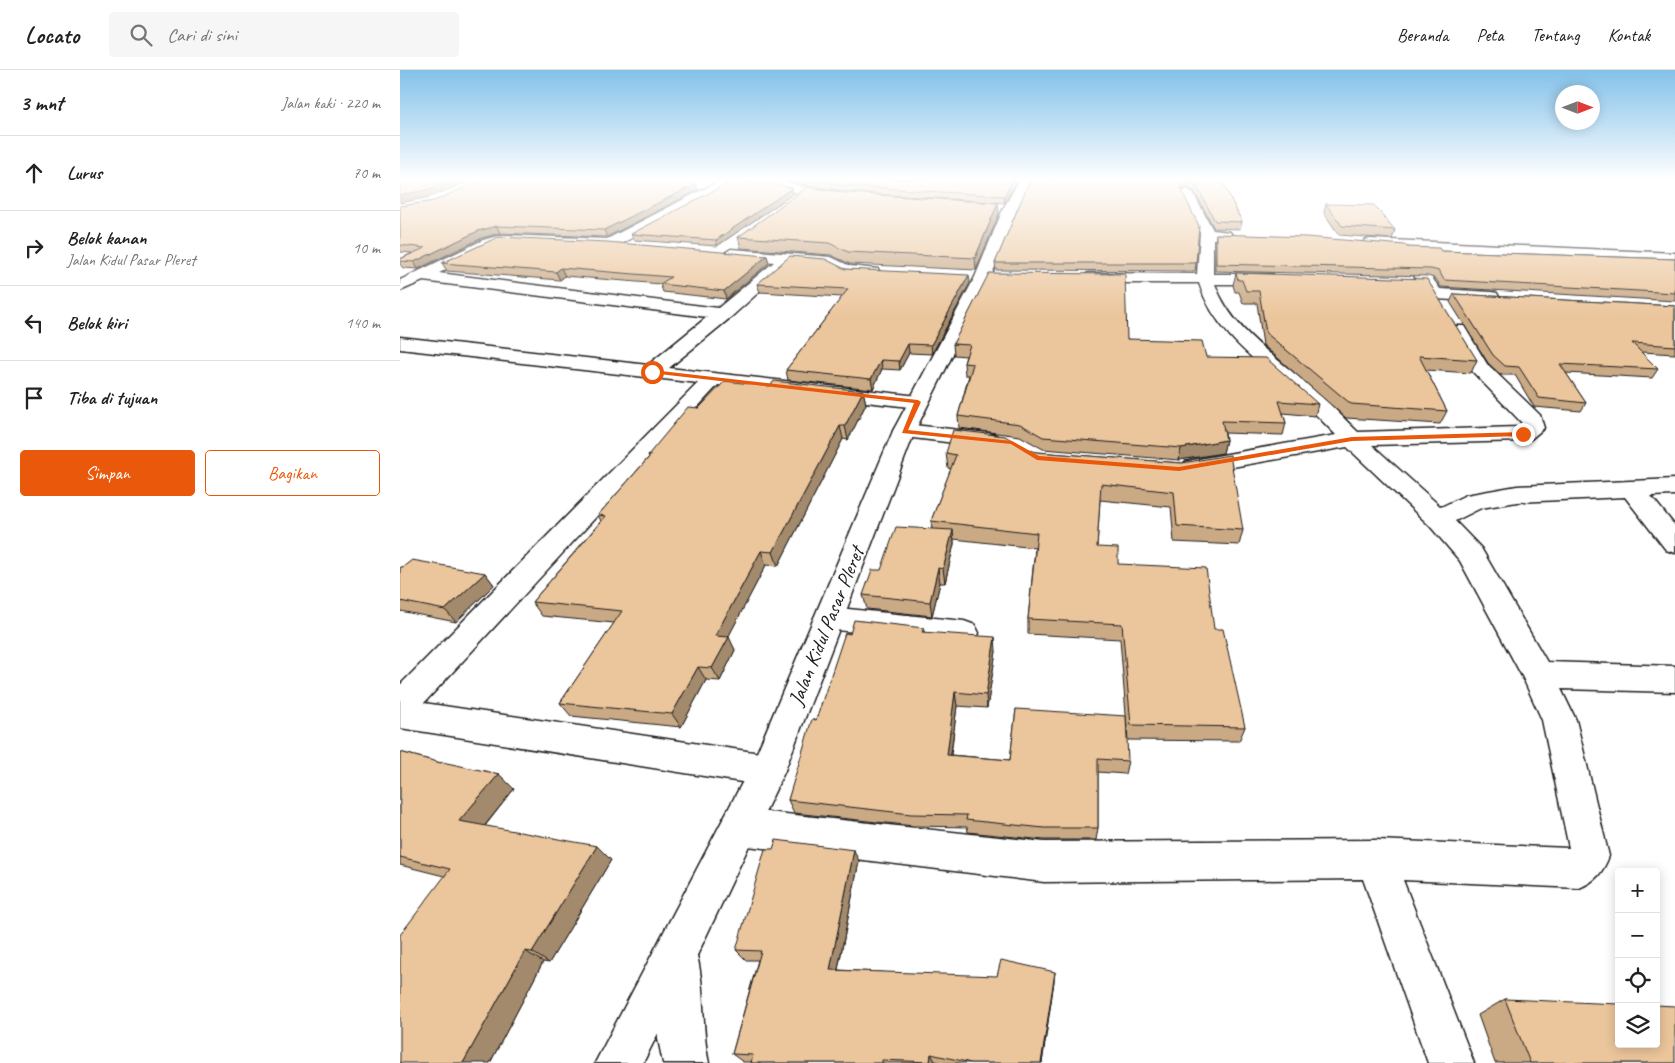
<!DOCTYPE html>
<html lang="id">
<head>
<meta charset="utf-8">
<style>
	body { margin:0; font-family:Caveat,sans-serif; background:#f6f6f6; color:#222 }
	.controls { position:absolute; right:15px; bottom:15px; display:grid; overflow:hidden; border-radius:5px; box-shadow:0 2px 12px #0003 }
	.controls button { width:45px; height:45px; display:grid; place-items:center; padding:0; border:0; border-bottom:1px solid #e0e0e0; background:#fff; color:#222; font:25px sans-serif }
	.compass { position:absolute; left:1155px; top:15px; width:45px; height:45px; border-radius:50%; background:#fff; box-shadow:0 2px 12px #0003; rotate:90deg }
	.stop { position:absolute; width:15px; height:15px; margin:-11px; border:4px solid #ea580c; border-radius:50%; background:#fff }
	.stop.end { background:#ea580c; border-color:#fff; box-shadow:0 1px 5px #0008 }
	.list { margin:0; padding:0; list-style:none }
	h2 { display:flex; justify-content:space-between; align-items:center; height:65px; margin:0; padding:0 20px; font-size:21px }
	h2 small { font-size:16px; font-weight:400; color:#767676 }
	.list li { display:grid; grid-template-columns:32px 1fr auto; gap:15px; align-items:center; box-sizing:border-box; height:75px; padding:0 20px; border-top:1px solid #e0e0e0 }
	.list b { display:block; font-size:19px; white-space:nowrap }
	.list p { margin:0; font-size:16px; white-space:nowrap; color:#767676 }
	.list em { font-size:16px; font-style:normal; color:#767676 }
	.actions { display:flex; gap:10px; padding:15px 20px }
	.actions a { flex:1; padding:11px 0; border:1px solid #ea580c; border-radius:5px; text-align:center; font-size:18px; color:#ea580c }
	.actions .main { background:#ea580c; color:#fff }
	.icon { flex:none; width:28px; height:28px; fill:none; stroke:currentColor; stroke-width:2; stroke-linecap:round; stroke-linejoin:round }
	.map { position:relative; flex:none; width:1275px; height:993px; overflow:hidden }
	header { display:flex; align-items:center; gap:30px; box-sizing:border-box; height:70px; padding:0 25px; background:#fff; border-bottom:1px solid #e0e0e0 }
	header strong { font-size:24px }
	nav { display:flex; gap:28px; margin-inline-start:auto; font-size:18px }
	.search { width:350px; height:45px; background:#f6f6f6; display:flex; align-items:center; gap:12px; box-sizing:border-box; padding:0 18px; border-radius:5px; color:#767676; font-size:19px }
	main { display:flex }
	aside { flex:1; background:#fff }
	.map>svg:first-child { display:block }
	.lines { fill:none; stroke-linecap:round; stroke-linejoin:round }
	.street-casing { stroke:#1c1c1c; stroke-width:3 }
	.secondary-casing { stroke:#1c1c1c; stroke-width:3 }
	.street { fill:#fff; fill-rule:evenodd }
	.secondary { fill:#fff; fill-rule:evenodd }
	.wall { fill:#caa985; stroke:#1c1c1c }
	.shaded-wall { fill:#a48a6c; stroke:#1c1c1c }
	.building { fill:#ebc59b; stroke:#1c1c1c }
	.route { fill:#ea580c }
	.labels { text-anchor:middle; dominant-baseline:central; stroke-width:4; stroke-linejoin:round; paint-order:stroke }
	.street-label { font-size:21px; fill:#1c1c1c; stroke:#fff }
</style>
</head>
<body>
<header>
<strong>Locato</strong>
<div class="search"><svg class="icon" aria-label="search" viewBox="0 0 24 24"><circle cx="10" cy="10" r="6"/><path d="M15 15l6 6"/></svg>Cari di sini</div>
<nav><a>Beranda</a><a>Peta</a><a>Tentang</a><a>Kontak</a></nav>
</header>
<main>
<aside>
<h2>3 mnt<small>Jalan kaki · 220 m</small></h2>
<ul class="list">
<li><svg class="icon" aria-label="ahead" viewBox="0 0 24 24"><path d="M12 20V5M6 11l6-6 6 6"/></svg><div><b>Lurus</b></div><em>70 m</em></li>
<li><svg class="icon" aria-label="right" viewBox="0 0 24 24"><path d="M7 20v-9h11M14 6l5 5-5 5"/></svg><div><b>Belok kanan</b><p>Jalan Kidul Pasar Pleret</p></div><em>10 m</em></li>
<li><svg class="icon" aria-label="left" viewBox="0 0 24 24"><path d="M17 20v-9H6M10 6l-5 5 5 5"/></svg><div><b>Belok kiri</b></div><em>140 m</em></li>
<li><svg class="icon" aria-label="arrive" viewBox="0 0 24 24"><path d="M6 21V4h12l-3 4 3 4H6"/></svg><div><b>Tiba di tujuan</b></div></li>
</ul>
<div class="actions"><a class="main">Simpan</a><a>Bagikan</a></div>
</aside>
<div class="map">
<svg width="1275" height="993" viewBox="0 0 1275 993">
	<rect width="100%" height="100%" fill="#fff"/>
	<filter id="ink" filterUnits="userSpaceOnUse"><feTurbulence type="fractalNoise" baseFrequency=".02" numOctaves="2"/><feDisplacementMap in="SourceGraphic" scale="10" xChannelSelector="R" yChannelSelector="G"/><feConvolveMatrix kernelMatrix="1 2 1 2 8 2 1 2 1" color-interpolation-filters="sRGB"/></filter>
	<g filter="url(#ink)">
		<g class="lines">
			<g class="street-casing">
				<g id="street">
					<polygon points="323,109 378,109 408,118 440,122 447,126 440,130 407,126 377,117 333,114 215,177 102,173 39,203 318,238 374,192 326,187 323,184 331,179 431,187 450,196 478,199 480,202 478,205 447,206 427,196 391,193 330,248 269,298 518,326 525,328 529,332 525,336 518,338 318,315 24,633 367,684 380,689 385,700 380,711 367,716 0,658 0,615 298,313 0,279 0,267 248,295 307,247 23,211 0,221 0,210 83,170 101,165 207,169"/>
					<path d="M 787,119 L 793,123 L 813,160 L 830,162 L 832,165 L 825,169 L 813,169 L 813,204 L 872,204 L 880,209 L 872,214 L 815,214 C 832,262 880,289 916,322 C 931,334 944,349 958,362 L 1118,357 L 1122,355 L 1121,352 L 1072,301 L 1049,260 L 1052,256 L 1064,256 L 1087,294 L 1140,345 L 1144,358 L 1131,369 L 1123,371 L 972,375 L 1041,437 L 1066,425 L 1117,416 L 1275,409 L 1275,425 L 1251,426 L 1275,456 L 1275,483 L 1266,480 L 1225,427 L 1117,432 L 1081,438 L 1055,451 L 1081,478 L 1147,592 L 1275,596 L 1275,622 L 1161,619 L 1176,650 L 1209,786 C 1203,802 1196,811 1179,818 L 1003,810 L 1074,993 L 1028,993 L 963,809 L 644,812 L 339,775 L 326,770 L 320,757 L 326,744 L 339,739 L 644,772 L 976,770 L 1169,778 L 1142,650 L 1123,608 L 1060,491 L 1029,455 L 947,377 L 793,404 L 785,402 L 781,397 L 785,392 L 793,390 L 936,365 C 924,353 913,341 901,330 C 863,295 815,265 799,213 L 688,213 L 680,208 L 688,203 L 797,204 L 800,163 L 781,123 Z"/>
					<polygon points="970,169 1275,183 1275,193 1013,181 1040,219 1091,222 1097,223 1099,227 1097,231 1091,232 1035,229 1029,228 997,180 965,176 963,173 965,170"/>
					<polygon points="504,354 588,363 596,365 599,370 596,375 588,377 496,366 493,361 496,356"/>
					<polygon points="429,537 564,551 575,555 579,563 575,571 564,575 429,559 419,556 414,548 419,540"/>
					<path d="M 277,864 L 292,870 C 307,906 300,954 309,993 L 263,993 L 258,969 L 256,885 L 262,870 Z"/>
				</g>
			</g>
			<g class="secondary-casing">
				<polygon id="secondary" points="628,109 654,109 652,112 628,117 617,139 591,207 515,361 385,700 292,896 243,993 195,993 353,692 493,361 575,207 603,139 619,111"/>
			</g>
			<use href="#street" class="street"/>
			<use href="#secondary" class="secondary"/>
		</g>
		<g class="wall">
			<polygon points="385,109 619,109 604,133 449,122 409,116"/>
			<polygon points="643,109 821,109 842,152 840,159 814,158 795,122 786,117 782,121 796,193 795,201 596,200 595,193"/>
			<polygon points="298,120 207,167 100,163 82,168 18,199 3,198 0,194 0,189 12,183 0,182 0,136"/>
			<polygon points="393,124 317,176 234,170 231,164"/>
			<polygon points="926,134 995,160 992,169 939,165 924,143"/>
			<polygon points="599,144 576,200 450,194 431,185 341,178 338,167"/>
			<polygon points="816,164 1007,177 1041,181 1275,189 1275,231 1041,217 1036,209 1028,206 815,201 815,171"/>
			<polygon points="367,186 369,193 326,229 263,222 260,214 261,214 165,206 160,210 47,201 42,193"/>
			<polygon points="445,199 570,213 532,284 509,283 500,300 482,299 473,319 388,310 386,300 442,227 360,222 357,214"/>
			<polygon points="836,203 1077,290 1071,303 1026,300 1047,341 1040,354 946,348 863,275 857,233 843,233 839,222 835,222 833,215"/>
			<polygon points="1054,224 1275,236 1275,284 1241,282 1258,299 1252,308 1166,303 1186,333 1181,341 1134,337 1115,305 1101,305 1088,293 1050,232"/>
			<polygon points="727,269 806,287 918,334 915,346 883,343 886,353 883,365 825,363 826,370 823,383 779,390 643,379 620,366 559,358 558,346 569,305 565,305 564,293 566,286 554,285 553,274"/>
			<polygon points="370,316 463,321 466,334 448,370 443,369 378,496 366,495 328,567 335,580 320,611 306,610 281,657 171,646 160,633 214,553 142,546 132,532 201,451 198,445 249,387 248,385 299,338"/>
			<polygon points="628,380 637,382 782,393 843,460 839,475 774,472 771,437 700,430 697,477 718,494 814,559 845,657 839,671 728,670 720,569 628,564 628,549 635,478 554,469 554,474 545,513 540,513 532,546 467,539 463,525 481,500 532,459 531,451 551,399 548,398 546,383"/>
			<polygon points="0,497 85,503 94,515 56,552 0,541"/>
			<polygon points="524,558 524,562 596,581 587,638 557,636 551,685 610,690 616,639 728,691 725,704 698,702 698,758 696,770 644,770 568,762 567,757 514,756 394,743 388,730 416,650 450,564"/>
			<polygon points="0,682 41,693 99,704 114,719 85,756 211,790 149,893 143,892 90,993 44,806 0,795"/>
			<polygon points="459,791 438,900 654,911 642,993 543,993 535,991 535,993 351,993 351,992 343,992 332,984 358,890 346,890 336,880"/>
			<polygon points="1105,929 1275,993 1095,993 1078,945"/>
		</g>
		<g class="shaded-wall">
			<polygon points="55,109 75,109 30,127 0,133 0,125"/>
			<polygon points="614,109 619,109 604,133 604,126"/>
			<polygon points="787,111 786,117 779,124 780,117"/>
			<polygon points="296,114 298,120 207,167 204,160"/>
			<polygon points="392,118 393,124 317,176 316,170"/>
			<polygon points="598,133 599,144 576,200 575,188"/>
			<polygon points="97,156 100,163 82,168 18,199 14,192 78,161"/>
			<polygon points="367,186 369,193 326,229 324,221"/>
			<polygon points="161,198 165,206 160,210 156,202"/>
			<polygon points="569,205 570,213 532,284 531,275"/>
			<polygon points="508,274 509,283 500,300 499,291"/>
			<polygon points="481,290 482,299 473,319 471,309"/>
			<polygon points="463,321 466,334 448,370 445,356"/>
			<polygon points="440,356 443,369 378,496 373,482"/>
			<polygon points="826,370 823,383 779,390 781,378"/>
			<polygon points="553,460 554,474 545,513 543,499"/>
			<polygon points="361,481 366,495 322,579 315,566"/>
			<polygon points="538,498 540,513 532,546 530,532"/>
			<polygon points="85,503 94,515 56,552 45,540"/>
			<polygon points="329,567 335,580 320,611 312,598"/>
			<polygon points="595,567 596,581 587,638 586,625"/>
			<polygon points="298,597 306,610 281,657 272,644"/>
			<polygon points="555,622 557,636 549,698 547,685"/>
			<polygon points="99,704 114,719 77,765 59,751"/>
			<polygon points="197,776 211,790 149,893 132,882"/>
			<polygon points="454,780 459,791 436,909 430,900"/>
			<polygon points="125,881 143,892 90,993 63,993"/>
			<polygon points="655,902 654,911 642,993 641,993"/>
			<polygon points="531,984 535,991 535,993 530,992"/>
		</g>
		<g class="building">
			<polygon points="0,109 55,109 26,120 0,125"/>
			<polygon points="84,109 252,109 296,114 204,160 97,156 78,161 14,192 0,191 0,189 25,178 0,175 0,136 34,131"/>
			<polygon points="407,109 614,109 604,126 448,116"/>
			<polygon points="643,109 821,109 842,152 815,151 796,115 787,111 780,117 799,156 796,193 595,193 629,112"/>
			<polygon points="332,111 375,114 392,118 316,170 231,164"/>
			<polygon points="407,117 447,123 598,133 575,188 448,182 429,173 338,167"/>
			<polygon points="926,134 974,135 995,160 942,156"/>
			<polygon points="816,164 906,167 1005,175 1007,177 1039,178 1041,181 1275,189 1275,223 1044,210 1039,201 1031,199 816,194"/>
			<polygon points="98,167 207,172 367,186 324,221 260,214 271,207 161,198 156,202 42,193"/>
			<polygon points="390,186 425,189 445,199 569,205 531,275 508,274 499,291 481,290 471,309 386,300 448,219 357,214"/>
			<polygon points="589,203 725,204 727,269 802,271 806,287 866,288 918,334 879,331 886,353 822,351 826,370 781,378 643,367 620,354 558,346 573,294 564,293 570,275 553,274"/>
			<polygon points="836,203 1027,209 1077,290 1019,286 1047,341 951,334 866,263 859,221 846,221 842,210 838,210"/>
			<polygon points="1054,224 1275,236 1275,276 1232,273 1258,299 1160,294 1186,333 1139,328 1119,297 1105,296 1093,285"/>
			<polygon points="325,311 370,316 374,311 463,321 445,356 440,356 373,482 361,481 315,566 329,567 312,598 298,597 272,644 160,633 222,541 132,532 206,446 198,445 251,385 248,385 288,337 299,338"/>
			<polygon points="553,360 605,366 628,380 637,382 782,393 830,385 843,460 777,456 774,422 701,414 697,477 718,478 718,494 806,498 814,559 823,559 845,657 731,655 722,554 628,549 637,463 531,451 556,385 546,383"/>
			<polygon points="496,457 553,460 543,499 538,498 530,532 463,525 472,500 481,500"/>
			<polygon points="12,490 85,503 45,540 0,531 0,497 3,497"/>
			<polygon points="454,550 524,558 522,562 595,567 586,625 555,622 547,685 610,690 616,639 726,646 728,691 698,689 698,758 644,758 566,750 567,745 511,744 388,730 412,649 416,650 445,563 450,564"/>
			<polygon points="0,682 41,693 42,692 99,704 59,751 197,776 132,882 125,881 63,993 0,993 0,865 50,799 0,787"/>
			<polygon points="376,770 454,780 430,900 597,906 601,890 655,902 641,993 571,993 531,984 530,992 482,990 482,993 351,993 353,985 332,984 361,881 336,880 365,779 373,779"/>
			<polygon points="1105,929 1219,934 1219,974 1256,974 1256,935 1275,936 1275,993 1130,993"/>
		</g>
	</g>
	<linearGradient id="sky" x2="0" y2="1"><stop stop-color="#83c1ea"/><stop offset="0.44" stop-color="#fff"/><stop offset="1" stop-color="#fff" stop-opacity="0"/></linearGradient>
	<rect width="1275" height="248" fill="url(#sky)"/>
	<polygon class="route" points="252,300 518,330 521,332 508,360 612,371 639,386 779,397 952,367 1123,362 1126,364 1123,366 952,371 779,401 637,390 611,374 502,363 514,333 250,303"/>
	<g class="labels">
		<g class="street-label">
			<text transform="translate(426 556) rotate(-68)">Jalan Kidul Pasar Pleret</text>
		</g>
	</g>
</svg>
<div class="controls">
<button>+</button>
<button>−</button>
<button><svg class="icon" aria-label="locate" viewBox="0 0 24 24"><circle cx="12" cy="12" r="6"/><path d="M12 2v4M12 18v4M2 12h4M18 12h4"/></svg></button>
<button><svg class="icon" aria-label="layers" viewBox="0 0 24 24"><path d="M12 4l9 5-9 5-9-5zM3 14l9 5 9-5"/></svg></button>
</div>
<svg class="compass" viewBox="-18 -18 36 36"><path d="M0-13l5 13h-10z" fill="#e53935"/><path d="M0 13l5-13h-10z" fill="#767676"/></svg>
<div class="stop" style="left:252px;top:302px"></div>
<div class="stop end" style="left:1123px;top:364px"></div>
</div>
</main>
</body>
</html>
